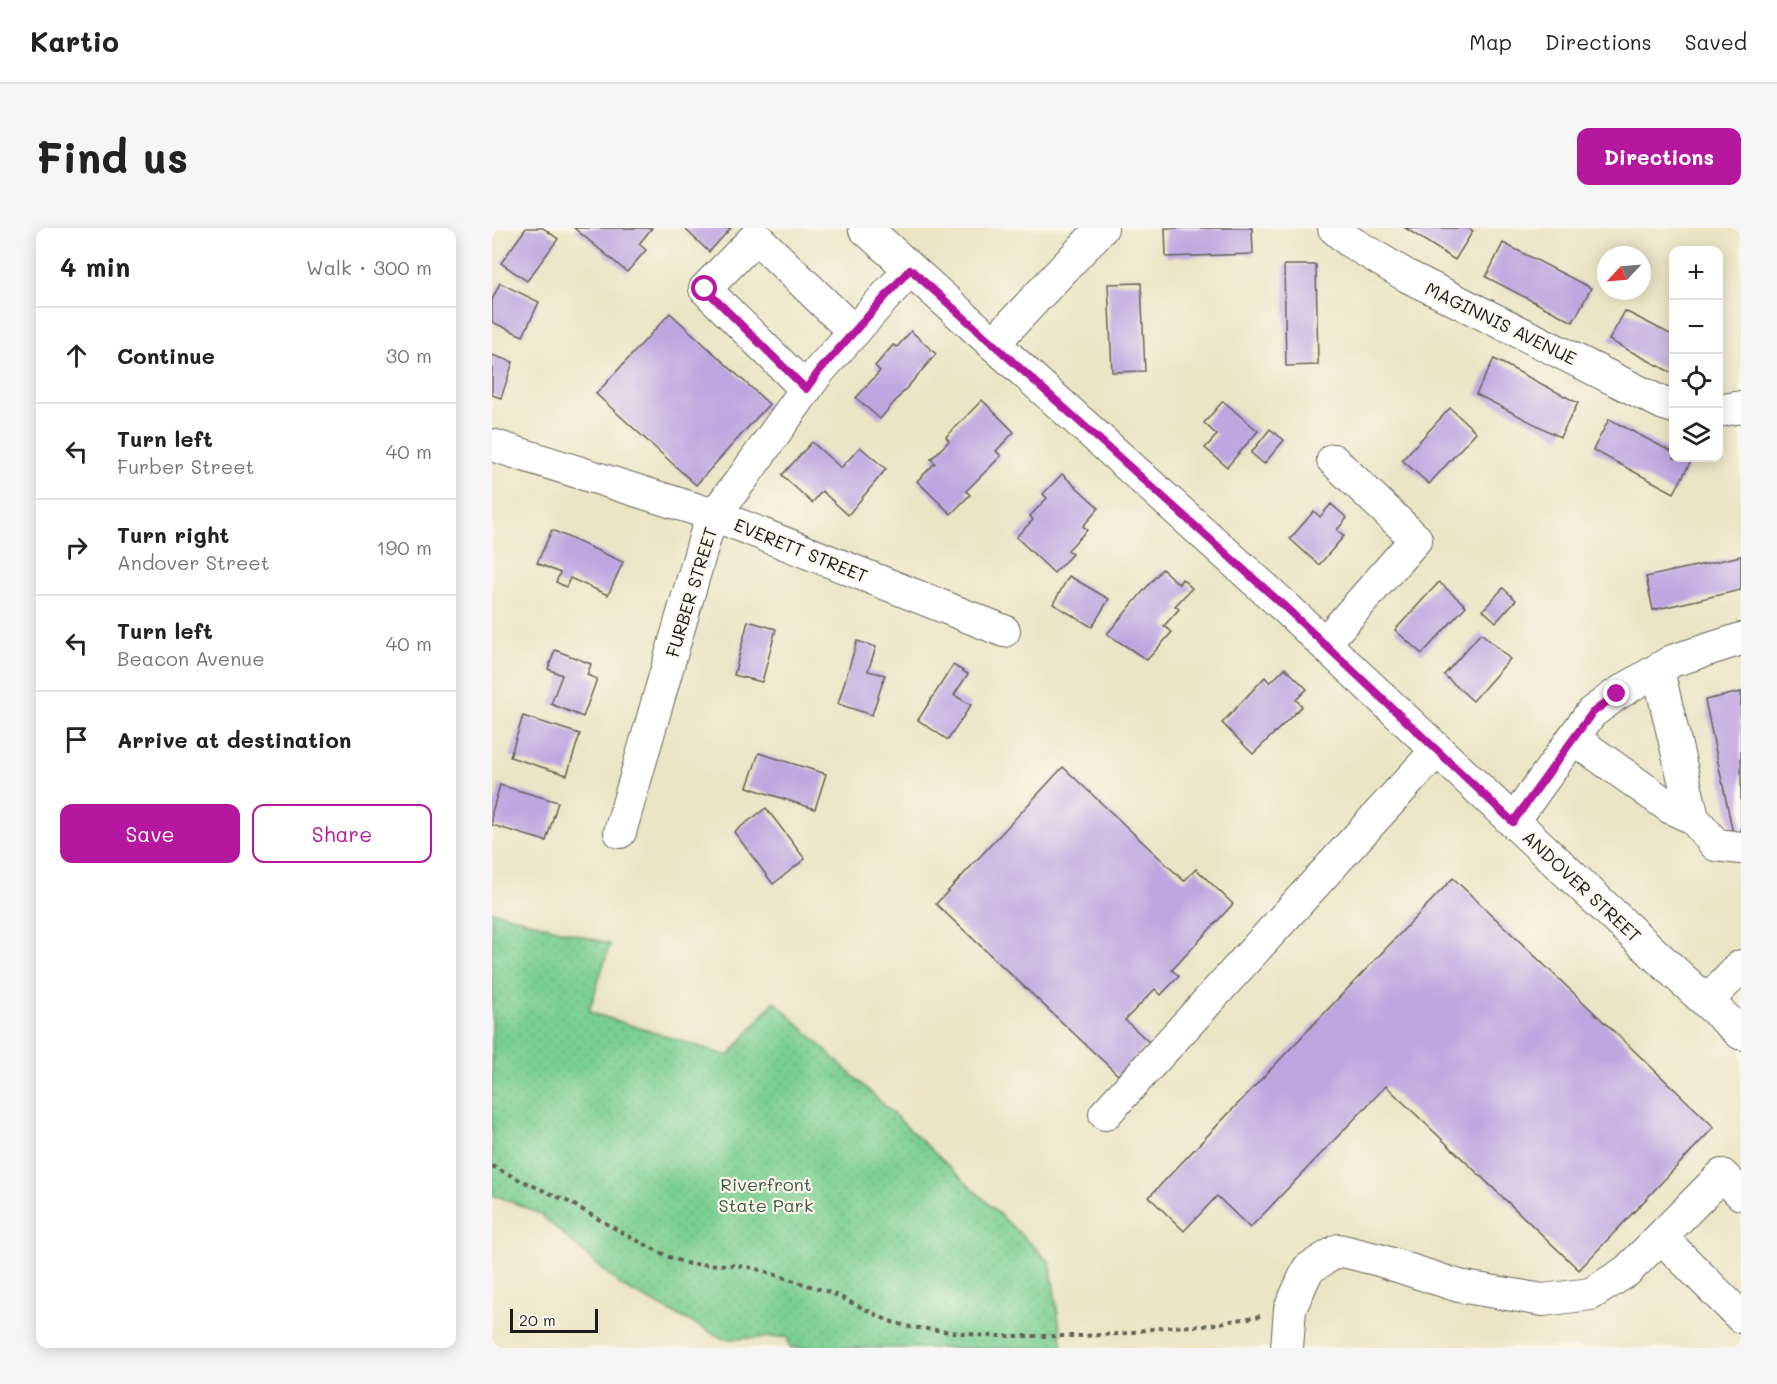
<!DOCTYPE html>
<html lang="en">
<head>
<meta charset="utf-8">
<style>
	body { margin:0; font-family:Mali,sans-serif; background:#f6f6f6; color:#222 }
	.controls { position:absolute; right:18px; top:18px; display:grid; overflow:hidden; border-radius:12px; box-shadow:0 3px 15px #0003 }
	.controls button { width:54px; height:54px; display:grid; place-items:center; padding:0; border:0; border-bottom:2px solid #e0e0e0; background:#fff; color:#222; font:30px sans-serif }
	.compass { position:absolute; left:1105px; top:18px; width:54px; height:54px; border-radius:50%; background:#fff; box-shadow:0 3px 15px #0003; rotate:244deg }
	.scale { position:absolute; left:18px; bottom:15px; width:88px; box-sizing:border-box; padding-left:6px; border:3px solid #1c1c1c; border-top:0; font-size:16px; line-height:21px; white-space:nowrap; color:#1c1c1c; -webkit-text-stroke:4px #fbf7ec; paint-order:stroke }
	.stop { position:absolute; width:18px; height:18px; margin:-14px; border:4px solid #b5179e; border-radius:50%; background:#fff }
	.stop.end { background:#b5179e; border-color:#fff; box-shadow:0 2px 6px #0008 }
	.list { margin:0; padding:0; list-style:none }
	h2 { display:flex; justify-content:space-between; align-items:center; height:78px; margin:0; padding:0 24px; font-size:26px }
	h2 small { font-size:20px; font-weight:400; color:#767676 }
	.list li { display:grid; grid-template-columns:39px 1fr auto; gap:18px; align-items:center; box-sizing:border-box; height:96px; padding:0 24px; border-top:2px solid #e0e0e0 }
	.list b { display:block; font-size:22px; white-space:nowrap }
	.list p { margin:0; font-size:20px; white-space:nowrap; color:#767676 }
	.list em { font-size:20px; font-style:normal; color:#767676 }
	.actions { display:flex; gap:12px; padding:18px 24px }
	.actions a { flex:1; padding:14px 0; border:2px solid #b5179e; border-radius:12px; text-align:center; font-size:21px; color:#b5179e }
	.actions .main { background:#b5179e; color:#fff }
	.icon { flex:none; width:33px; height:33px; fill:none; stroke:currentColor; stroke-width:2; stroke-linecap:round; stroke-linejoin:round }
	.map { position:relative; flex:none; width:1249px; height:1120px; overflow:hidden; border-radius:12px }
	header { display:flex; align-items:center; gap:36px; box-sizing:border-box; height:84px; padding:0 30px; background:#fff; border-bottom:2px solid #e0e0e0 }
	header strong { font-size:28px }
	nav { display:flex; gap:33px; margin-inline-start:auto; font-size:21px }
	.intro { display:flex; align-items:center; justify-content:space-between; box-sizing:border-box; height:144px; padding:0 36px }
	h1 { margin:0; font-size:42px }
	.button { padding:15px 27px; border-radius:12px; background:#b5179e; color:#fff; font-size:21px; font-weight:700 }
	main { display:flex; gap:36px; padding:0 36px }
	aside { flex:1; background:#fff; border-radius:12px; box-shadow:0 3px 15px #0003 }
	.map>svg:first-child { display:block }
	.park { fill:url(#park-dots); stroke:#4b7657; stroke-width:1.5 }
	.building { fill:#bea6e0 }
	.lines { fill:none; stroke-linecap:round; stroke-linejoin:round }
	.minor-casing { stroke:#646257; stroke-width:34 }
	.major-casing { stroke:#646257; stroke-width:35 }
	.path { stroke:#646257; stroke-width:4; stroke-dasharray:4.5 4.5; stroke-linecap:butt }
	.minor { stroke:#fff; stroke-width:32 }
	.major { stroke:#fff; stroke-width:33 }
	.route { stroke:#b5179e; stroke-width:8 }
	.labels { text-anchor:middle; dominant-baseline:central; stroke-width:4.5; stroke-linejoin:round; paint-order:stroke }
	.street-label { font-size:18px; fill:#1c1c1c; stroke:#fbf7ec }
	.park-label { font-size:18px; fill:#3d5b45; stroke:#fbf7ec }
</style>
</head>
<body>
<header>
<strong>Kartio</strong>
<nav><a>Map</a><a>Directions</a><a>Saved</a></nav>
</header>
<div class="intro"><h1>Find us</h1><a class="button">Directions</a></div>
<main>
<aside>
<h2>4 min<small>Walk · 300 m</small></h2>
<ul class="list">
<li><svg class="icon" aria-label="ahead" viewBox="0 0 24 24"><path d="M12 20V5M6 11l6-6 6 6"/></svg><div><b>Continue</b></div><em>30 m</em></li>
<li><svg class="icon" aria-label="left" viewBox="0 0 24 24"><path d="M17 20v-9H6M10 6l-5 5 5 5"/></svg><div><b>Turn left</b><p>Furber Street</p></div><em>40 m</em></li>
<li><svg class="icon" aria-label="right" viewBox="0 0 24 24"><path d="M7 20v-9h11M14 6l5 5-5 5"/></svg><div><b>Turn right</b><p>Andover Street</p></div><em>190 m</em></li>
<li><svg class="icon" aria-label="left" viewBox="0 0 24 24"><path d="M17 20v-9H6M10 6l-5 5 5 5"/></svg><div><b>Turn left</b><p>Beacon Avenue</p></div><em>40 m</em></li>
<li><svg class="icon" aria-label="arrive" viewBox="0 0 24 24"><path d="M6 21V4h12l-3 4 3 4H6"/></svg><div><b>Arrive at destination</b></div></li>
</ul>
<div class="actions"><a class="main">Save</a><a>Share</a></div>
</aside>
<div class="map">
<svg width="1249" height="1120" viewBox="0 0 1249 1120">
	<defs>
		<pattern id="park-dots" width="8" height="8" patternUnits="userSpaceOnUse" patternTransform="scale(1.5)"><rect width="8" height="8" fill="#7acf92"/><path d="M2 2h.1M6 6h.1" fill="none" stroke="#69b17d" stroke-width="1.8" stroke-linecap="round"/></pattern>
	</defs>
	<rect width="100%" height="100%" fill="#fbf7ec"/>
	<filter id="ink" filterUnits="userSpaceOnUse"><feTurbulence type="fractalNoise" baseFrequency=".0167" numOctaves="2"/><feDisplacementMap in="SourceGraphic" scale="12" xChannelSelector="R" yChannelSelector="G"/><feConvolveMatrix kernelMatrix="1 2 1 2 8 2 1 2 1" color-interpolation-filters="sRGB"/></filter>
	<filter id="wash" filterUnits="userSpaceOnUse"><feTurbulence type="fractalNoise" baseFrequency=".008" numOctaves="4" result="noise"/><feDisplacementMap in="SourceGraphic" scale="24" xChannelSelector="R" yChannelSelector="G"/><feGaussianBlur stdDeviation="1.35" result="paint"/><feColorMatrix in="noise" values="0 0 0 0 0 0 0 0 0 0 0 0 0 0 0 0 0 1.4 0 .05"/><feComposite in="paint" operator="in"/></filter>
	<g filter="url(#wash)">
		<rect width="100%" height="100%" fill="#ebe4c5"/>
		<polygon class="park" points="0,683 118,716 97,784 237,828 282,773 558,1034 571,1120 298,1120 295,1109 232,1111 129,1058 48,986 8,969 0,968"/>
		<g id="blocks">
			<g class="building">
				<polygon points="34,0 51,0 66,11 35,53 9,35"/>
				<polygon points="82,0 160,0 147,16 154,22 135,44"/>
				<polygon points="192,0 239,0 217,24"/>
				<polygon points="673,0 760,0 761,26 674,29"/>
				<polygon points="913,0 976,0 981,3 963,32"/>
				<polygon points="1011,15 1099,60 1081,94 994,49"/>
				<polygon points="792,37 824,37 826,137 794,138"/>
				<polygon points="8,55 47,74 31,108 0,94 0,72"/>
				<polygon points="649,55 653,143 620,144 616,56"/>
				<polygon points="1133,83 1182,108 1182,146 1117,112"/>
				<polygon points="178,85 277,176 204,257 104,166"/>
				<polygon points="419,103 444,126 388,191 364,170 388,143 383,138 401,117 405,119"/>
				<polygon points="0,127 21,134 9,170 0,167"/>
				<polygon points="1002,131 1086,175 1068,209 984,166"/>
				<polygon points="490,172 522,204 504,223 509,228 474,263 478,267 459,286 425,253 443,235 439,231 457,213 454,209"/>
				<polygon points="731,173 766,203 735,239 713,220 725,207 712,195"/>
				<polygon points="958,180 984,204 937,256 910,232"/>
				<polygon points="1117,191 1182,225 1182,230 1191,230 1199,233 1182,265 1101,222"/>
				<polygon points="778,201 792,212 772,236 759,225"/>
				<polygon points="320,214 349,240 368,219 394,241 356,287 330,263 320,275 290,247"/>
				<polygon points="570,246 607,280 591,298 595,302 576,322 580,326 562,345 524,309 541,292 538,288 555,270 551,266"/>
				<polygon points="839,276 855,290 845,302 852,308 827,337 798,311 822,283 828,289"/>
				<polygon points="60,302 131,334 116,367 78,350 74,359 64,354 68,345 45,335"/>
				<polygon points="1249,328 1249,362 1161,382 1154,349"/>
				<polygon points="670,341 687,356 690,351 700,360 683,378 687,381 672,398 680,404 655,432 615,406"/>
				<polygon points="577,348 617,371 600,399 561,376"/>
				<polygon points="947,354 974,378 930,426 903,402"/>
				<polygon points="1011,360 1024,372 1004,394 991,382"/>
				<polygon points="256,393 284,401 270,454 242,447"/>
				<polygon points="989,405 1018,431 981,473 952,447"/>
				<polygon points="365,413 384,419 376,443 393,447 380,487 346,476"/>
				<polygon points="63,422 99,436 95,447 105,451 91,489 59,476 70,447 56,441"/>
				<polygon points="461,437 476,446 462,467 479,477 456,512 426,492"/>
				<polygon points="793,440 815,461 804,472 810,478 761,526 730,495 773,449 778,455"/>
				<polygon points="1249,464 1249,608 1242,610 1213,472"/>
				<polygon points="31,488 88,506 75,547 18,529"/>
				<polygon points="267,525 334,546 323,581 255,559"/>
				<polygon points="571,539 692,653 704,641 741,676 680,742 687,748 669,767 663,761 633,792 657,814 626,847 444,676"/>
				<polygon points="8,557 66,574 54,613 0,597 0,584"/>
				<polygon points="274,580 313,631 281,656 242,604"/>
				<polygon points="961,650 1222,899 1087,1042 894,858 758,1000 725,968 692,1003 657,969"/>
			</g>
		</g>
	</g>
	<g filter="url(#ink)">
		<use href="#blocks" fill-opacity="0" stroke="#646257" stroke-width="1.5"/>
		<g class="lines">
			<g class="minor-casing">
				<g id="minor">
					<polyline points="842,0 857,13 915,48 1172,176 1182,179"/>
					<polyline points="501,116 610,0"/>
					<polyline points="314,161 213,61 264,9 362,104"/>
					<polyline points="1226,183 1249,179"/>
					<polyline points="0,217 222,287 512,403"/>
					<polyline points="832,416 924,311 841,232"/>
					<polyline points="1166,442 1201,590"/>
					<polyline points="1081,510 1179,580 1201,590 1224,617 1249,620"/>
					<polyline points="1021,594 1099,485 1125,466 1180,433 1249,411"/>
					<polyline points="128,604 213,309 222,287 250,251 327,143 418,41"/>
					<polyline points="1215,774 1249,738"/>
					<polyline points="613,886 945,522"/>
					<polyline points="1169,1009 1249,1089"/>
					<polyline points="795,1120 798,1081 816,1041 847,1022 887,1032 967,1058 1051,1072 1099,1066 1135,1043 1230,947 1249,966"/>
				</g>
			</g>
			<g class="major-casing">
				<polyline id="major" points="373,0 792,378 1168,731 1249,805"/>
			</g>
			<polyline class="path" points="0,938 26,951 77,974 129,1004 177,1029 197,1036 240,1037 262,1040 340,1065 397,1093 418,1099 494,1108 590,1108 628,1106 673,1099 711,1098 768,1088"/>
			<use href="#minor" class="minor"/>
			<use href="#major" class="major"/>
		</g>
	</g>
	<g class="lines" filter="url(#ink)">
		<polyline class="route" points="213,61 314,161 327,143 418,41 792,378 1021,594 1100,485 1125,466"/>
	</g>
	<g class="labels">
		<g class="street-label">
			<text transform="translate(1009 95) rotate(26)">MAGINNIS AVENUE</text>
			<text transform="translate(309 322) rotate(22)">EVERETT STREET</text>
			<text transform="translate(199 364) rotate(-73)">FURBER STREET</text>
			<text transform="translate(1090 658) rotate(43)">ANDOVER STREET</text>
		</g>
		<g class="park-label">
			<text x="274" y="956">Riverfront<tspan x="274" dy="21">State Park</tspan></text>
		</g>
	</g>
</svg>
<div class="controls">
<button>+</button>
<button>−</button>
<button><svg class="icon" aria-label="locate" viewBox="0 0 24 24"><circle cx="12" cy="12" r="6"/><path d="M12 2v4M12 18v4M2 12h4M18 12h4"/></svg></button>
<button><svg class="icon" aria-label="layers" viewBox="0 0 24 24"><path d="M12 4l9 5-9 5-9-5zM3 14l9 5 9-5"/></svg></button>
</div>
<svg class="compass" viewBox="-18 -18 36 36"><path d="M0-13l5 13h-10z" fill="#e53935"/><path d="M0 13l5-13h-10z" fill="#767676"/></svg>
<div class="scale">20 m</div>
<div class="stop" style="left:213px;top:61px"></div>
<div class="stop end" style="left:1125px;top:466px"></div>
</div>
</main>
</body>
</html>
